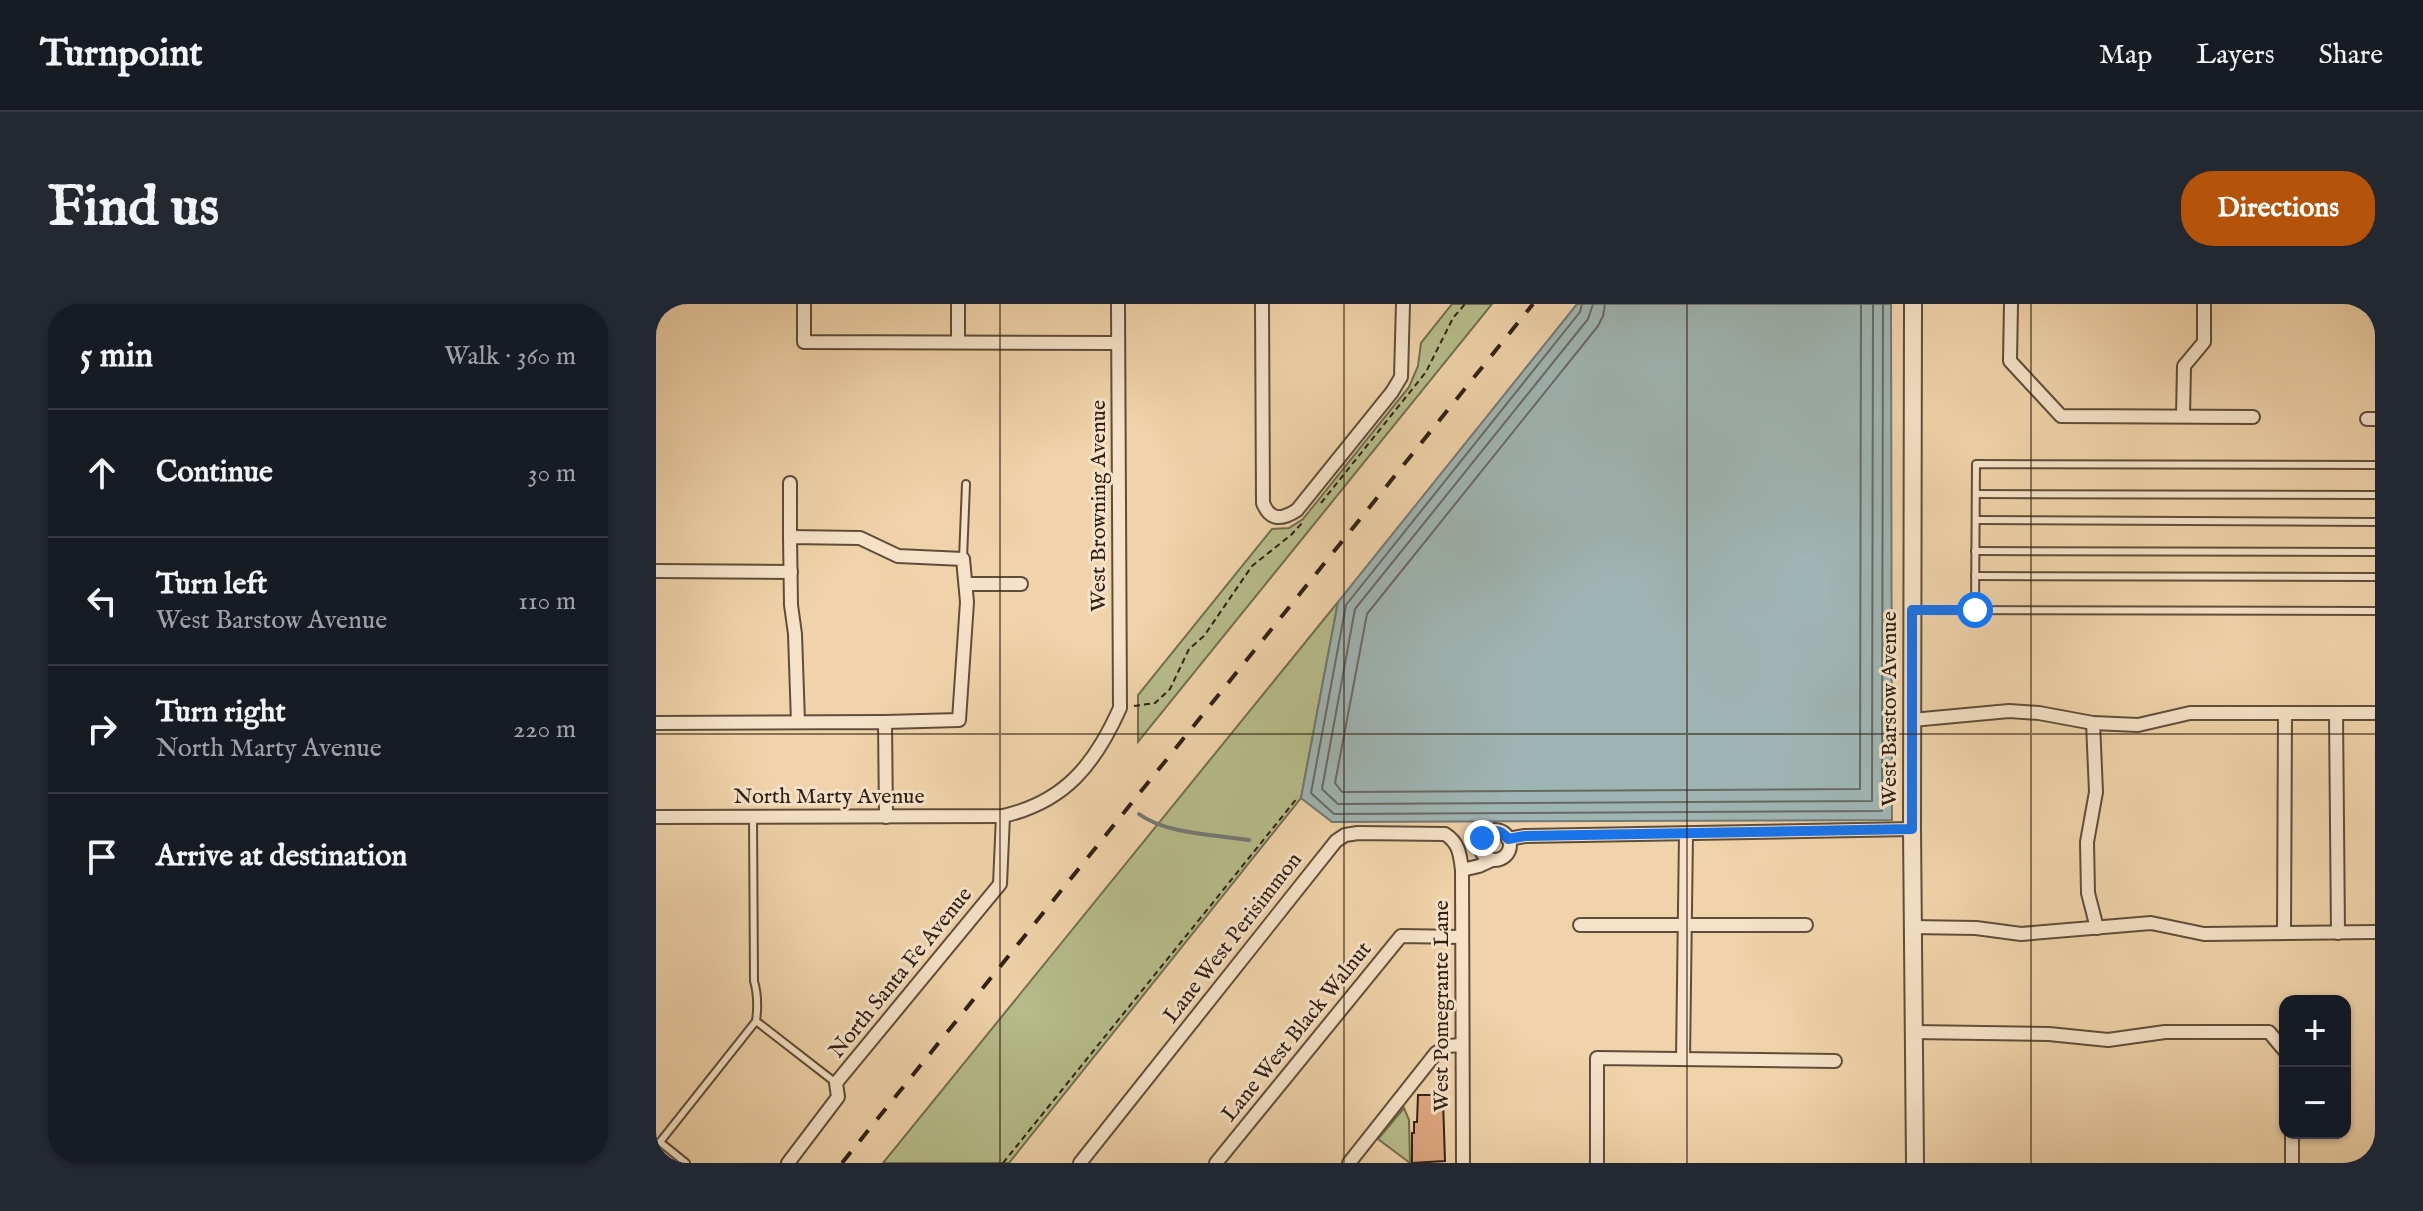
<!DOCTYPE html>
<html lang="en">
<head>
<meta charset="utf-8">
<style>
	body { margin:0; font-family:"IM FELL English",serif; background:#242831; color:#f1f3f6 }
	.controls { position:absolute; right:24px; bottom:24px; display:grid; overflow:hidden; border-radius:16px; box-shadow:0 2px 6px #0004 }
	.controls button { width:72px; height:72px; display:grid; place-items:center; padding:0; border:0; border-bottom:2px solid #363941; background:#171b24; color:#f1f3f6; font:40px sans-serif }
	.stop { position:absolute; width:24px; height:24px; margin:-18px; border:6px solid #1a73e8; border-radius:50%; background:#fff }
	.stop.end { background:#1a73e8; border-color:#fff; box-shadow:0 2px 8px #0008 }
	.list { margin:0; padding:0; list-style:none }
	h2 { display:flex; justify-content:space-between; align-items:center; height:104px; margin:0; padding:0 32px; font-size:34px }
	h2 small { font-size:26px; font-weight:400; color:#9ea1a6 }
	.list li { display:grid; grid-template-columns:52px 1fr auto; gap:24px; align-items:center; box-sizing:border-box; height:128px; padding:0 32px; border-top:2px solid #363941 }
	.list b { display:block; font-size:30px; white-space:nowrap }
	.list p { margin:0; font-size:26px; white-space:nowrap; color:#9ea1a6 }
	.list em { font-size:26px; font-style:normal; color:#9ea1a6 }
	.icon { flex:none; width:44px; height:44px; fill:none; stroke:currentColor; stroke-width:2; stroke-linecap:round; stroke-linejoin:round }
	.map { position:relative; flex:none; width:1719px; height:859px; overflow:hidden; border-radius:32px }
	header { display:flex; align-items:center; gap:48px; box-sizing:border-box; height:112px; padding:0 40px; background:#171b24; border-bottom:2px solid #363941 }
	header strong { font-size:38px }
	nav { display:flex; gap:44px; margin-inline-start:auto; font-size:28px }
	.intro { display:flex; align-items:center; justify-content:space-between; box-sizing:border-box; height:192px; padding:0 48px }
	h1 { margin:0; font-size:56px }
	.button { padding:20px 36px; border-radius:32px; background:#b45309; color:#fff; font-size:28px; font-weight:700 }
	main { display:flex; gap:48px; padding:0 48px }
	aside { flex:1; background:#171b24; border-radius:32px; box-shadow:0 2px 6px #0004 }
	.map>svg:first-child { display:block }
	.green { fill:#b6bd8b; stroke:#736e4f; stroke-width:2 }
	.water { fill:#9fb5b4; stroke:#737974; stroke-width:2 }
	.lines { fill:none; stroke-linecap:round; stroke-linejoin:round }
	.shore { stroke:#686a64; stroke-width:2 }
	.stream { stroke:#737974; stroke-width:4 }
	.building { fill:#dea67f; stroke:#302013; stroke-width:2 }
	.service-casing { stroke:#604d39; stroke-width:10 }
	.minor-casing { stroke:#604d39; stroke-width:16 }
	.tertiary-casing { stroke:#604d39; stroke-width:20 }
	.path { stroke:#302013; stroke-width:2; stroke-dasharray:6 4; stroke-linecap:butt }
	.service { stroke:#f5e2c8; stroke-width:6 }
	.minor { stroke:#f5e2c8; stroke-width:12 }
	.tertiary { stroke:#f5e2c8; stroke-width:16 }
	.rail { stroke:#302013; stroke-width:4; stroke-dasharray:14 14; stroke-linecap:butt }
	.route { stroke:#1a73e8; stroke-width:10 }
	.grid { fill:none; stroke:#302013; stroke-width:2; stroke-opacity:0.55 }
	.labels { text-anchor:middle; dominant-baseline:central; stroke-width:6; stroke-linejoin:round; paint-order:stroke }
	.street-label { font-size:22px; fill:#302013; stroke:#f5e2c8 }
</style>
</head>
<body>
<header>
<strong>Turnpoint</strong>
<nav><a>Map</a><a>Layers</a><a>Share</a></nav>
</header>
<div class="intro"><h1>Find us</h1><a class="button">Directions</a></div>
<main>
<aside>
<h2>5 min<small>Walk · 360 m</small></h2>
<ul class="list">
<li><svg class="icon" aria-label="ahead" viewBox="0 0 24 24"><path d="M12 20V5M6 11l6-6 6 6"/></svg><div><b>Continue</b></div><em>30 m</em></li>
<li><svg class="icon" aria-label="left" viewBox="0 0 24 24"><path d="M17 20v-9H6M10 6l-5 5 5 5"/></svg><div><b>Turn left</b><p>West Barstow Avenue</p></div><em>110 m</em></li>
<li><svg class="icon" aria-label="right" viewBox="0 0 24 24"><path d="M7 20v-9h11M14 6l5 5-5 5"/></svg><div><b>Turn right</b><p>North Marty Avenue</p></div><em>220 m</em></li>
<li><svg class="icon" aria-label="arrive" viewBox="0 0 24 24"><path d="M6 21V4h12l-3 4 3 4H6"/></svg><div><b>Arrive at destination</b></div></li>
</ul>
</aside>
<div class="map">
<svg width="1719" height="859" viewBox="0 0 1719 859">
	<rect width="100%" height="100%" fill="#f0d3aa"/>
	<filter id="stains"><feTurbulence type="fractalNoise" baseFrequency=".0025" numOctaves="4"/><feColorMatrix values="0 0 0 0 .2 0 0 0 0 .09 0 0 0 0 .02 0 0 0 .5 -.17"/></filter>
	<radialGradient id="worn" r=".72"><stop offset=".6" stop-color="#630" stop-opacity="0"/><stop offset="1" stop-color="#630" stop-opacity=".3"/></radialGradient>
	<g class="green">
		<polygon points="796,0 836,0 482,438 482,391 616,225 633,224 647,215 753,83 762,62 765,39"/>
		<polygon points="682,298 645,494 353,859 227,859"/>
		<polygon points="748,804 753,816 754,859 722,835"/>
	</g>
	<polygon class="water" points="921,0 1235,0 1236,516 676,518 645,494 682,298"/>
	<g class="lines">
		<g class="shore">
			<polyline points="926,0 924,8 690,301 655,489 678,510 1226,507 1227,0"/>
			<polyline points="937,0 932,15 699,305 666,485 682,500 1216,497 1217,0"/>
			<polyline points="949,0 947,12 942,22 711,310 679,479 686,488 1204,485 1205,0"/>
		</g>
		<path class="stream" d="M 483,510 C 509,530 561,531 593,536"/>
	</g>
	<polygon class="building" points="762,791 778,791 783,793 783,796 787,796 789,857 756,859 756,829 758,829 758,818 761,818"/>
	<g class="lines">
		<g class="service-casing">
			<g id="service">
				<polyline points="1320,190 1719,191"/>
				<polyline points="1320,216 1719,218"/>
				<polyline points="1319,247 1719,248"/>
				<polyline points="307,255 310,180"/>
				<polyline points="1319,272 1719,273"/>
				<polyline points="1260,306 1719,307"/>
				<polyline points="1319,306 1320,160 1719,161"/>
				<path d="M 97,513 L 98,677 C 102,691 102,703 100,717 L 180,779"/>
				<polyline points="30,859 4,838 100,717"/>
			</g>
		</g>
		<g class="minor-casing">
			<g id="minor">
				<polyline points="148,0 148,38 462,39"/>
				<path d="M 606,0 L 607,199 C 614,217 626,216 641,206 L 736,88 L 745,73 L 747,0"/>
				<polyline points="1355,0 1354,57 1405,112 1597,113"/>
				<polyline points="302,38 302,0"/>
				<polyline points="1527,112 1528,62 1548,38 1548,0"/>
				<polyline points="1711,115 1719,115"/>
				<polyline points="134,233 134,179"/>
				<polyline points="0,267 135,268"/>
				<polyline points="310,280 365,280"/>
				<polyline points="1680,409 1682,629"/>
				<polyline points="1256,416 1353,407 1383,409 1437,419 1482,421 1534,409 1719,409"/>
				<polyline points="142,418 139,330 135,301 134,233 204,234 242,252 307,255 311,298 303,416 229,418"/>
				<polyline points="0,419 229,418 230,513"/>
				<polyline points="1437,419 1440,488 1431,538 1432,589 1441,624"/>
				<path d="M 0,513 L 347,512 C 409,498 439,460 464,404 L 462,0"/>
				<circle cx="839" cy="541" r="15"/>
				<polyline points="852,535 869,532 1256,525"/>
				<polyline points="806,566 823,562 836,556"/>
				<polyline points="924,621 1150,621"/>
				<polyline points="1256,623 1320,624 1365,630 1495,619 1548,630 1719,628"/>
				<polyline points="1628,629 1629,409"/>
				<polyline points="1258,728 1393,730 1452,736 1509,728 1613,728 1629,747"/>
				<polyline points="1027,755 1030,530"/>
				<polyline points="132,859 182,793 180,779 344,580 347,512"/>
				<path d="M 424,859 L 680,537 L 689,531 L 702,529 L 789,530 C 803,539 804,550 806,566 L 807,859"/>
				<polyline points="560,859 745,632 806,633"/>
				<polyline points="693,859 780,749 791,742 806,741"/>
				<polyline points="941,859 941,754 1179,757"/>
				<polyline points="1636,859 1636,829"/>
			</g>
		</g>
		<g class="tertiary-casing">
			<polyline id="tertiary" points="1257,0 1256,525 1259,859"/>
		</g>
		<g class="path">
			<polyline points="665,199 770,68 797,14 809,0"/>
			<polyline points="478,402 499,399 514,385 533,345 548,332 596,262 635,231 647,218"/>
			<polyline points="347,859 642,493"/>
		</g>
		<use href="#service" class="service"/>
		<use href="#minor" class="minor"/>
		<use href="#tertiary" class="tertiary"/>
		<polyline class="rail" points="186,859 877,0"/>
	</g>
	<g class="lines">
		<path class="route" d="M 826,534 C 834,524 845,525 852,535 L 869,532 L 1256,525 L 1256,306 L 1319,306"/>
	</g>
	<path class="grid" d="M 344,0 L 344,859M 688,0 L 688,859M 1031,0 L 1031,859M 1375,0 L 1375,859M 0,430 L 1719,430"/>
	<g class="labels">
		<g class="street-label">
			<text transform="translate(443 202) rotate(-90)">West Browning Avenue</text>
			<text transform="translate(1234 405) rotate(-90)">West Barstow Avenue</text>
			<text x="173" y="493">North Marty Avenue</text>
			<text transform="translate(577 634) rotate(-52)">Lane West Perisimmon</text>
			<text transform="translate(245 669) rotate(-51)">North Santa Fe Avenue</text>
			<text transform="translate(786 702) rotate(-90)">West Pomegrante Lane</text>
			<text transform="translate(641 728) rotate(-51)">Lane West Black Walnut</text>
		</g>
	</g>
	<rect width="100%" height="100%" filter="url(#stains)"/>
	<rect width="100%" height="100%" fill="url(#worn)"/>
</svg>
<div class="controls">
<button>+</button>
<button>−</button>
</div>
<div class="stop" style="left:1319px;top:306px"></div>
<div class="stop end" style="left:826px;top:534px"></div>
</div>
</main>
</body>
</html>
